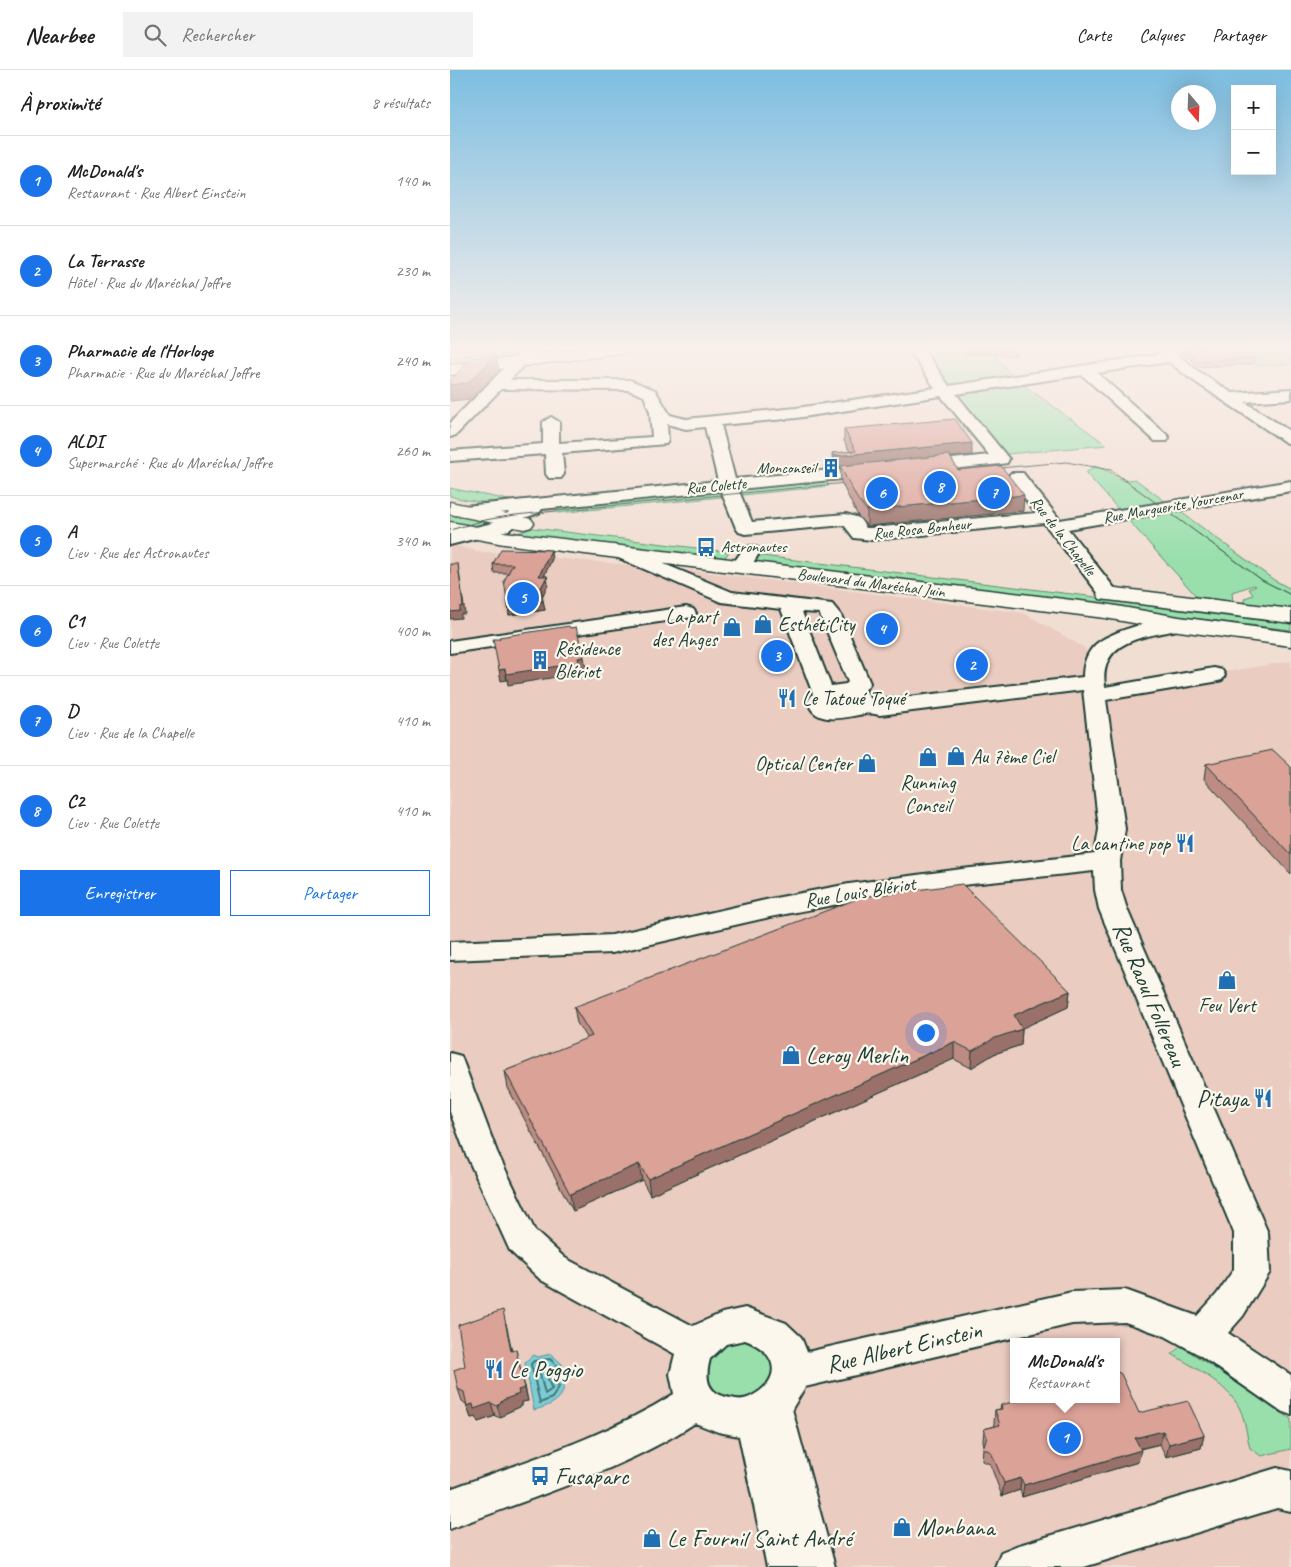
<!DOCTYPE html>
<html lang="fr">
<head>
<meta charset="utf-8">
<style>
	body { margin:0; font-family:Caveat,sans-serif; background:#f2f2f2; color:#222 }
	.controls { position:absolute; right:15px; top:15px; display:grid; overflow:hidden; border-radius:0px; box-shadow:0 5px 20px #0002 }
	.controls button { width:45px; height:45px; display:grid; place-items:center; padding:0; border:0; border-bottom:1px solid #e0e0e0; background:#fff; color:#222; font:25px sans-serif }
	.compass { position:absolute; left:721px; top:15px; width:45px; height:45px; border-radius:50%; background:#fff; box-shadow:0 5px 20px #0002; rotate:161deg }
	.you { position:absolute; left:475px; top:962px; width:18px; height:18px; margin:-12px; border:4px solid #fff; border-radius:50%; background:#1a73e8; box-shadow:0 0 0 8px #1a73e833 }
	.badge { display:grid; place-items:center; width:32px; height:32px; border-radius:50%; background:#1a73e8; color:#fff; font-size:16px; font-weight:700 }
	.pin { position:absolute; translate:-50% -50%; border:2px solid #fff; box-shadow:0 1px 5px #0006 }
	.popup { position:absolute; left:560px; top:1268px; width:110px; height:65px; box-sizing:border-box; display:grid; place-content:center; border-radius:0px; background:#fff; filter:drop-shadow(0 1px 4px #0005); font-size:16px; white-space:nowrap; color:#767676 }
	.popup b { font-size:19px; color:#222 }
	.popup::after { content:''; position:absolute; left:50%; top:100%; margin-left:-10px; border:10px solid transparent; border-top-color:#fff }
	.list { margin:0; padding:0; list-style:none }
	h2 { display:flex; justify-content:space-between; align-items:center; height:65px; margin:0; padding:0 20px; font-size:21px }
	h2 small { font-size:16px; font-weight:400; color:#767676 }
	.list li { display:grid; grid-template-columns:32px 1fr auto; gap:15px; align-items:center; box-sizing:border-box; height:90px; padding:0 20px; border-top:1px solid #e0e0e0 }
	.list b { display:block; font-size:19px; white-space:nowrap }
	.list p { margin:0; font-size:16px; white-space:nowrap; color:#767676 }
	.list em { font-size:16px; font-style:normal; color:#767676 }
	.actions { display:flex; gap:10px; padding:15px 20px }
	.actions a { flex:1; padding:11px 0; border:1px solid #1a73e8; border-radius:0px; text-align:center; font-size:18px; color:#1a73e8 }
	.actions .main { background:#1a73e8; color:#fff }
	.icon { flex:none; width:28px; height:28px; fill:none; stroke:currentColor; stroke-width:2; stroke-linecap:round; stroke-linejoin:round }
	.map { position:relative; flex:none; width:841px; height:1497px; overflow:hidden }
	header { display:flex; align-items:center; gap:30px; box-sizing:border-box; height:70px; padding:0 25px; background:#fff; border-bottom:1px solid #e0e0e0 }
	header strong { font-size:24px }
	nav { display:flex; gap:28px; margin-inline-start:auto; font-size:18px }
	.search { width:350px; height:45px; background:#f2f2f2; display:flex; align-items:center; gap:12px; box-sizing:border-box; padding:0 18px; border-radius:0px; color:#767676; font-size:19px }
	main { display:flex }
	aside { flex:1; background:#fff }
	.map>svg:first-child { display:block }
	.built { fill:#eaccc1; fill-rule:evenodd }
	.green { fill:#99dfac; stroke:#5c8e70 }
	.water { fill:#7cccd6; stroke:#579395 }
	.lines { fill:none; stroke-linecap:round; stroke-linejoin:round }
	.shore { stroke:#447675; stroke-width:2 }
	.minor-casing { stroke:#1f3d34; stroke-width:4 }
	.major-casing { stroke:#1f3d34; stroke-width:3 }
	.minor { fill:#fbf7ec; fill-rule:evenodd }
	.major { fill:#fbf7ec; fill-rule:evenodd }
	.tram { stroke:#1f3d34; stroke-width:1 }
	.wall { fill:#bc8b83; stroke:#1f3d34 }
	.shaded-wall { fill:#99716a; stroke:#1f3d34 }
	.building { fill:#dba298; stroke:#1f3d34 }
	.labels { text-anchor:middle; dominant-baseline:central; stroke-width:4.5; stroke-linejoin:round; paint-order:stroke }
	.far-poi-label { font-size:16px; fill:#1f3d34; stroke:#fbf7ec; text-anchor:end }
	.far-street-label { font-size:16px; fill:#1f3d34; stroke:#fbf7ec }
	.poi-label { font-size:20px; fill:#1f3d34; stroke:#fbf7ec; text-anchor:start }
	.street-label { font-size:20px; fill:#1f3d34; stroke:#fbf7ec }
	.near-street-label { font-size:24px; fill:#1f3d34; stroke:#fbf7ec }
	.near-poi-label { font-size:24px; fill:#1f3d34; stroke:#fbf7ec; text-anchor:start }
</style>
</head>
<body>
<header>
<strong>Nearbee</strong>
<div class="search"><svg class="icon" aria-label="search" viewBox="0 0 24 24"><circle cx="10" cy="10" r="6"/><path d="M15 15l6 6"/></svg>Rechercher</div>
<nav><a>Carte</a><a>Calques</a><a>Partager</a></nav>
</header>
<main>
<aside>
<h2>À proximité<small>8 résultats</small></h2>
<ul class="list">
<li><span class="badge">1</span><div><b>McDonald's</b><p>Restaurant · Rue Albert Einstein</p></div><em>140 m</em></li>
<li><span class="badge">2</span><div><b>La Terrasse</b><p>Hôtel · Rue du Maréchal Joffre</p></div><em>230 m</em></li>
<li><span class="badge">3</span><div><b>Pharmacie de l'Horloge</b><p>Pharmacie · Rue du Maréchal Joffre</p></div><em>240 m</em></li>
<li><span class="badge">4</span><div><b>ALDI</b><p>Supermarché · Rue du Maréchal Joffre</p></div><em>260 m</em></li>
<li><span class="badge">5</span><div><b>A</b><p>Lieu · Rue des Astronautes</p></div><em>340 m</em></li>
<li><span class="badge">6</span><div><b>C1</b><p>Lieu · Rue Colette</p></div><em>400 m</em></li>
<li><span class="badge">7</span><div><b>D</b><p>Lieu · Rue de la Chapelle</p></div><em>410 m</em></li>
<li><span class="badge">8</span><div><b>C2</b><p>Lieu · Rue Colette</p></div><em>410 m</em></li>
</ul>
<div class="actions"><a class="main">Enregistrer</a><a>Partager</a></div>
</aside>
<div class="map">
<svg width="841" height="1497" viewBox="0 0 841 1497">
	<rect width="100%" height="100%" fill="#f1ded3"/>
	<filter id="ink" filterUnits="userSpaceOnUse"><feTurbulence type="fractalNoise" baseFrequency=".02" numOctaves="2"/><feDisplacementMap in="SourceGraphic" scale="10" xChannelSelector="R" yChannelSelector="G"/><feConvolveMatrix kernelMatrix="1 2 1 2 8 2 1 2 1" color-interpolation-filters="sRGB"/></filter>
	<g filter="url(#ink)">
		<path class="built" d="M 0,474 L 27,481 L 246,501 L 574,543 L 635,578 L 654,622 L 841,591 L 841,1497 L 0,1497 ZM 564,1272 L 666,1272 L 666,1329 L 564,1329 Z"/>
		<g class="green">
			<polygon points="66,278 72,280 66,286 0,294 0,288"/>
			<polygon points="469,278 539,278 564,308 657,375 557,384 551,383"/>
			<polygon points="786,278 836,278 841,282 841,294 808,296"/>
			<polygon points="644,396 660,402 674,411 685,409 716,432 705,434 715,442 728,440 824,510 841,519 841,538 793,533 795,528 803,525 799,519 806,516 804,515 782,522 783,532 747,527 636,403"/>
			<polygon points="376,411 379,416 293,425 291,419"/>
			<path d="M 0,418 L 4,419 L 64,431 C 41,433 23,433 0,426 Z"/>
			<polygon points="270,421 272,427 107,443 107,437"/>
			<polygon points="0,441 45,453 26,459 0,455"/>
			<polygon points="83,458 279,482 272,491 61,465"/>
			<polygon points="304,485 841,551 841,560 299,494"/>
			<path d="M 287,1267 L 310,1270 L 326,1298 C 322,1304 320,1313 315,1319 C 298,1341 252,1330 258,1294 C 259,1287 261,1281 266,1277 C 272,1272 281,1270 287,1267 Z"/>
			<path d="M 731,1276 L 841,1349 L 841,1379 L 811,1386 L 800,1378 C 797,1367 796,1355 792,1344 C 783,1317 745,1298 722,1284 Z"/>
		</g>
		<path class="water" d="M 101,1284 L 112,1294 L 110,1309 L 114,1315 C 113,1331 99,1336 84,1340 L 75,1292 L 83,1285 L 88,1287 Z"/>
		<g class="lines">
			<g class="shore">
				<polygon points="100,1289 107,1296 105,1310 109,1317 102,1328 90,1333 81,1294 84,1291"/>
				<polygon points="98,1297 101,1299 98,1310 102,1319 95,1324 89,1300"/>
			</g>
			<g class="minor-casing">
				<g id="minor">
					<polygon points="74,278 90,278 60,310 180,310 205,320 220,345 236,349 346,338 485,318 458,278 473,278 499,316 710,284 704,278 720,278 748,301 782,323 841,319 841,329 795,332 841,362 841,374 835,372 738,307 719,292 647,303 717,365 719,368 717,371 705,371 632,305 506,324 559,389 557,393 551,394 471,402 465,401 463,397 465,393 539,385 491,326 346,348 271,355 285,409 424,396 430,397 433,401 430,405 424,406 288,419 302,452 396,444 409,448 416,458 421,458 586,443 558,407 561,403 573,403 610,450 841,411 841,421 618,459 669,524 666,528 652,528 594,453 421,470 404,468 394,455 295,464 289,462 286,458 271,421 92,439 89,443 74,448 59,460 0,475 0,463 47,452 59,442 14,446 8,445 5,441 8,437 14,436 268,411 255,357 236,359 217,354 218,371 216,374 112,383 114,404 111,408 99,408 96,404 95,384 0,391 0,381 93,374 93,352 101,347 109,352 109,373 202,367 200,342 194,326 178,320 51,319 6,365 0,367 0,353"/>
					<polygon points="301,476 308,478 310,482 297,502 283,502 280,498 294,478"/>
					<path d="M 173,477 L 282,522 L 382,534 L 391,545 L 420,613 L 415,620 L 422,631 L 633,607 C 633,595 636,584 645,575 C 660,561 716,545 736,550 L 739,554 L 736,558 C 701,567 648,566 655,617 L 764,598 L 772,600 L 775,605 L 772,610 L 764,612 L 656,630 L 675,759 L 670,791 L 671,820 L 677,839 L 818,1163 L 820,1202 L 793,1246 L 778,1263 L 841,1305 L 841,1345 L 827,1339 L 748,1284 L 715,1266 L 675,1252 L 622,1254 L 355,1317 L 342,1339 L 385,1497 L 317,1497 L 289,1366 L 268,1362 L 245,1353 C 174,1400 80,1428 0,1459 L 0,1419 C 76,1391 155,1367 224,1324 L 220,1304 L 225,1284 L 91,1210 L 60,1181 L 15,1082 L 0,1042 L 0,983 L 11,986 L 47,1082 L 85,1161 L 115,1188 L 243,1256 L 272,1243 L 295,1238 L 336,1253 L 351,1267 L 357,1282 L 622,1222 L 675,1220 L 747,1246 L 767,1224 L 784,1199 L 784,1163 L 649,839 L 645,820 L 644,801 L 512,815 L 399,832 L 320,847 L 162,883 L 0,890 L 0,872 L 162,865 L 320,829 L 399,814 L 512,799 L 645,784 L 649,759 L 633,620 L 430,645 C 425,644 419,643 414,644 C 396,647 364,657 358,631 L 363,624 L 331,539 L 271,532 L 166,487 L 164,483 L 166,479 ZM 352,542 L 369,543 L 371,547 L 398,612 L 396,614 L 381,616 ZM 393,627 L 400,630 L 399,634 L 389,636 L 381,633 L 382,629 ZM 295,1270 C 328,1282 334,1310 300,1327 C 294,1330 288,1330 281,1328 C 258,1324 254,1311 260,1289 L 276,1274 Z"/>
					<polygon points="236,537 243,539 246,543 243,547 0,583 0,571"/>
					<polygon points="827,1398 841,1401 841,1441 827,1438 634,1497 545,1497 551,1482 566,1476"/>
				</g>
			</g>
			<g class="major-casing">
				<g id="major">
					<polygon points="137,278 187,278 179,283 0,305 0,295"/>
					<polygon points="0,432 81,449 84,453 81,457 74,459 0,444"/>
					<polygon points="0,452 54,462 655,534 729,547 841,562 841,576 729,561 655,548 54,474 0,464"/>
					<polygon points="658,517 841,539 841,553 650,529 647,524 650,519"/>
				</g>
			</g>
			<use href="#minor" class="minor"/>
			<use href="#major" class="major"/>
			<g class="tram">
				<polyline points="538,399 616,392 661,400 812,510 841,525"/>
				<polyline points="494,401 544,396"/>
				<polyline points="0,460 35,450 65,445 406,412"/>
			</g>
		</g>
		<g class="wall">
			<polygon points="515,278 567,278 566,285 516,284"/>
			<polygon points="728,278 793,278 805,288 804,294 749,297"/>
			<polygon points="394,359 522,385 500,387 508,400 573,441 417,456 408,446 391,412 390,398 384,398 383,395 382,383 400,382 394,371"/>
			<polygon points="102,489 94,506 97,506 98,515 92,526 95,540 59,545 59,503 44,503 43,494"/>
			<polygon points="756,694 841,697 841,804 754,709"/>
			<polygon points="620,921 618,937 572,958 571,975 544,984 521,998 504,989 200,1125 192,1110 123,1141 58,1018 55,1001 137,969 127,953 124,937"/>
			<polygon points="56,1253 62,1281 75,1316 78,1331 72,1332 72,1336 56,1343 51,1348 45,1346 28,1352 26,1347 21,1348 16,1334 12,1331 8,1319"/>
			<polygon points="551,1335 689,1343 754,1365 751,1378 716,1387 710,1374 690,1379 688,1392 572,1427 570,1420 552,1426 540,1394 532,1391 533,1378 534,1375 533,1371 534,1359 545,1356 544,1353 545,1340 550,1339"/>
		</g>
		<g class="shaded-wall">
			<polygon points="46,285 49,301 21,329 0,331 0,315"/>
			<polygon points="522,373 522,385 391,398 390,396 390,398 384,398 384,386"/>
			<polygon points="574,425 573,441 417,456 417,440"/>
			<polygon points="101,480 102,489 90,515 89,506"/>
			<polygon points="8,494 15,544 11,544 11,548 0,549 0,542 10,537"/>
			<polygon points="97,506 98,515 92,527 91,518"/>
			<polygon points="93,531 95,540 59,545 58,535"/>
			<polygon points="134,587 136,598 130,599 131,603 58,615 56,604"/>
			<polygon points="55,599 57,610 51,611 49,600"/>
			<polygon points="620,921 618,937 564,962 572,959 571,975 544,984 521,998 522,981 564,945"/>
			<polygon points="504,972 504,989 200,1125 198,1109"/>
			<polygon points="189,1094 192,1110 123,1141 120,1124"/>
			<polygon points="66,1280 78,1331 72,1332 72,1336 56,1343 51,1348 47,1336 53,1330 68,1320"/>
			<polygon points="41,1333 45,1346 28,1352 26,1347 21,1348 17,1336 23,1334"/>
			<polygon points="713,1361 710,1374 683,1380 685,1368"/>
			<polygon points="754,1365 751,1378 716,1387 719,1374"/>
			<polygon points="691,1380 688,1392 572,1427 574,1415"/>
			<polygon points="571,1408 570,1420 552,1426 554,1413"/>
		</g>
		<g class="building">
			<polygon points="735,278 793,278 805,288 749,291"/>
			<polygon points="46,285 18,313 0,315 0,311 22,288"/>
			<polygon points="505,349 522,373 384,386 382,383 406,381 394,359"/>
			<polygon points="499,385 508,400 551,396 574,425 417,440 408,430 390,396"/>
			<polygon points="51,479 101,480 89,506 97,506 91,518 93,531 58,535 54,511 63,494 43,494"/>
			<polygon points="0,494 8,494 13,536 10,537 10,541 0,542"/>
			<polygon points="119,556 120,558 126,557 134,587 128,588 129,593 56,604 55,599 49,600 43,569 50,569 49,567"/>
			<polygon points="823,680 841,697 841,785 756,694"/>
			<polygon points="512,814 620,921 564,945 572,959 545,968 522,981 504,972 198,1109 189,1094 120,1124 55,1001 142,966 124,937 412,827"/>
			<polygon points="53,1240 61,1281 66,1280 75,1318 68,1320 69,1324 53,1330 47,1336 41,1333 24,1339 23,1334 17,1336 14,1322 8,1319 4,1300 15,1296 8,1255"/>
			<polygon points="666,1301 671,1304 689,1343 738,1331 754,1365 719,1374 713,1361 685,1368 691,1380 574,1415 571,1408 554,1413 541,1382 533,1378 537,1367 534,1359 550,1355 545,1340 552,1339 551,1335 574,1329 666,1329"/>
		</g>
	</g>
	<linearGradient id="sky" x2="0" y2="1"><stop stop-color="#7dbee1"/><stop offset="0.57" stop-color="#f9f0eb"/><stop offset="1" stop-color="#f9f0eb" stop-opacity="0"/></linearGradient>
	<rect width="841" height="488" fill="url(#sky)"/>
	<defs>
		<g id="building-bare" transform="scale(1.5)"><path d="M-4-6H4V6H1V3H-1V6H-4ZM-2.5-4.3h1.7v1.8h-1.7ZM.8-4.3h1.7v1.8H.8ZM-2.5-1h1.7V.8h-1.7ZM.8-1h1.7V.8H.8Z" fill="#1f6fb2" stroke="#fbf7ec" stroke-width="2.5" paint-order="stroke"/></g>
		<g id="bus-bare" transform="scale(1.5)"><path d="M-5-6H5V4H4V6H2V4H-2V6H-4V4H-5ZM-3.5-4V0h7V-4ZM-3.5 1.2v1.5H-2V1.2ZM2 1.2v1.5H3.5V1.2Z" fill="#1f6fb2" stroke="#fbf7ec" stroke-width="2.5" paint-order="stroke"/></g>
		<g id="shop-bare" transform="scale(1.5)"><path d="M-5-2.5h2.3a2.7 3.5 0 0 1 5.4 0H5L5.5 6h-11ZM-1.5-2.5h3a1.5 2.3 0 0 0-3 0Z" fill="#1f6fb2" stroke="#fbf7ec" stroke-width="2.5" paint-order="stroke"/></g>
		<g id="restaurant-bare" transform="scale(1.5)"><path d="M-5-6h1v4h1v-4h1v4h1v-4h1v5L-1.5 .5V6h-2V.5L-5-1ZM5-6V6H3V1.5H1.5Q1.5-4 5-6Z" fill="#1f6fb2" stroke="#fbf7ec" stroke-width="2.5" paint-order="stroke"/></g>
	</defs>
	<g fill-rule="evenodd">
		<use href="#building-bare" x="381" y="398"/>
		<use href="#bus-bare" x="256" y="477"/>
		<use href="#shop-bare" x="313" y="554"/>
		<use href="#shop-bare" x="282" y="557"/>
		<use href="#building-bare" x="90" y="590"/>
		<use href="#restaurant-bare" x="337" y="628"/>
		<use href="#shop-bare" x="506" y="686"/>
		<use href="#shop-bare" x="478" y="687"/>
		<use href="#shop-bare" x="417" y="693"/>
		<use href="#restaurant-bare" x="735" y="773"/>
		<use href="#shop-bare" x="777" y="910"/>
		<use href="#shop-bare" x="341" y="985"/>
		<use href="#restaurant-bare" x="813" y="1028"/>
		<use href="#restaurant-bare" x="44" y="1299"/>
		<use href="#bus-bare" x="90" y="1406"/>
		<use href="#shop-bare" x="452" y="1457"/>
		<use href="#shop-bare" x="202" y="1468"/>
	</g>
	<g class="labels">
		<g class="far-poi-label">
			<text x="366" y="398">Monconseil</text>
			<text x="271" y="477" text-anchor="start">Astronautes</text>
		</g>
		<g class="far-street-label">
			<text transform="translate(266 416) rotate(-5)">Rue Colette</text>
			<text transform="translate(723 436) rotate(-10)">Rue Marguerite Yourcenar</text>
			<text transform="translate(472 459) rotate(-6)">Rue Rosa Bonheur</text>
			<text transform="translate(613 466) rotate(52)">Rue de la Chapelle</text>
			<text transform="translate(421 513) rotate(7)">Boulevard du Maréchal Juin</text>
		</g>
		<g class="poi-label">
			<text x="267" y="546" text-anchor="end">La part<tspan x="267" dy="23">des Anges</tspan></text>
			<text x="328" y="554">EsthétiCity</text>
			<text x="105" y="578">Résidence<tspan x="105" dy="23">Blériot</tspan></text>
			<text x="352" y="628">Le Tatoué Toqué</text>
			<text x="521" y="686">Au 7ème Ciel</text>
			<text x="402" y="693" text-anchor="end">Optical Center</text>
			<text x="478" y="712" text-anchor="middle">Running<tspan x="478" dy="23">Conseil</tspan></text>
			<text x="720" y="773" text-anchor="end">La cantine pop</text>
			<text x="777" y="935" text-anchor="middle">Feu Vert</text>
		</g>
		<g class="street-label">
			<text transform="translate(410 822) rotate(-9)">Rue Louis Blériot</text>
		</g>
		<g class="near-street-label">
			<text transform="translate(700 924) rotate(67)">Rue Raoul Follereau</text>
			<text transform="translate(454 1277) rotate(-13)">Rue Albert Einstein</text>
		</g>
		<g class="near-poi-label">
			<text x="356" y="985">Leroy Merlin</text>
			<text x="798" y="1028" text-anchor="end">Pitaya</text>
			<text x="59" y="1299">Le Poggio</text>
			<text x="105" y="1406">Fusaparc</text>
			<text x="467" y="1457">Monbana</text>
			<text x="217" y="1468">Le Fournil Saint André</text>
		</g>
	</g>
</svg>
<div class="controls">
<button>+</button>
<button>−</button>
</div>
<svg class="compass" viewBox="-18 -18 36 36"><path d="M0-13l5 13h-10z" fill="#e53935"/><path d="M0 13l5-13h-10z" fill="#767676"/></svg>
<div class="you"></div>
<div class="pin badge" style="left:615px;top:1368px">1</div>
<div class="popup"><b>McDonald's</b>Restaurant</div>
<div class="pin badge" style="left:522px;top:595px">2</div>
<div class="pin badge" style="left:327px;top:586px">3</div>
<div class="pin badge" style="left:432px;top:559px">4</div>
<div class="pin badge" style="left:73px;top:528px">5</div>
<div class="pin badge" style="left:432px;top:423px">6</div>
<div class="pin badge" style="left:544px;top:423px">7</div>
<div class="pin badge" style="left:490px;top:417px">8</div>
</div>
</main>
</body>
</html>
